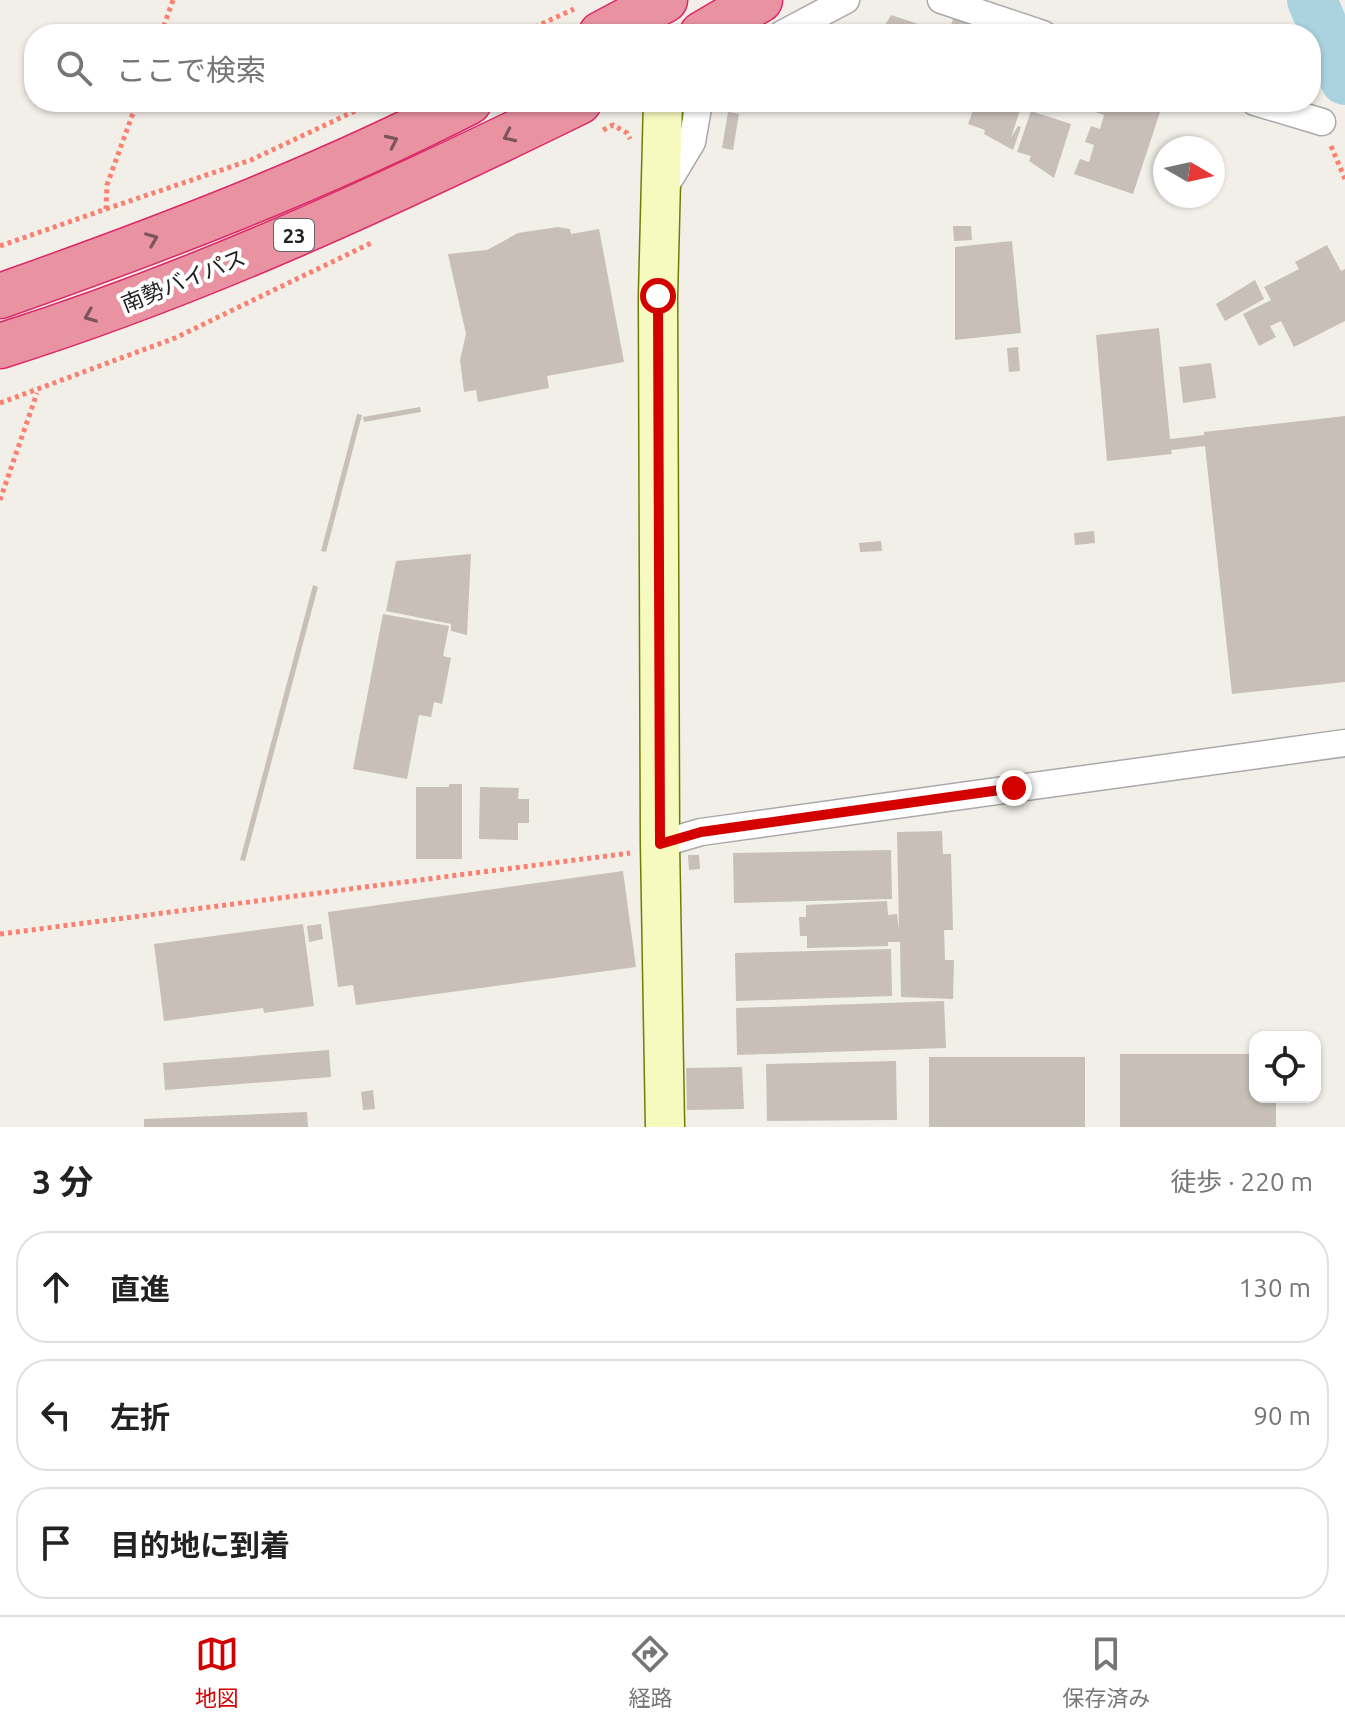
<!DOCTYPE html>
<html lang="ja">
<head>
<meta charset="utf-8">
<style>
	body { margin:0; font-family:Ubuntu,"Noto Sans JP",sans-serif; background:#f6f6f6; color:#222 }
	.controls { position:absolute; right:24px; bottom:24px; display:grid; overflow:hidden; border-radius:16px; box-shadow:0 2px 6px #0004 }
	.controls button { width:72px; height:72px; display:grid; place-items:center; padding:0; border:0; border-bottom:2px solid #e0e0e0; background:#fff; color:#222; font:40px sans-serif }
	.compass { position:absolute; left:1153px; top:136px; width:72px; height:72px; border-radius:50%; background:#fff; box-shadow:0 2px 6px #0004; rotate:99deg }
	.stop { position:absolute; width:24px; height:24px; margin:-18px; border:6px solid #d40000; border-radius:50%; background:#fff }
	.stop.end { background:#d40000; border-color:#fff; box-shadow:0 2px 8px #0008 }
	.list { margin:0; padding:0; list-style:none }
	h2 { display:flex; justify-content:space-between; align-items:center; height:104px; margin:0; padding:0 32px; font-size:34px }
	h2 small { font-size:26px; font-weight:400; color:#767676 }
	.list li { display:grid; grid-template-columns:52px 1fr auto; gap:24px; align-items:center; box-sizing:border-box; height:112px; margin:0 16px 16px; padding:0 16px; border:2px solid #e0e0e0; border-radius:32px }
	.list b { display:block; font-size:30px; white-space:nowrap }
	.list em { font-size:26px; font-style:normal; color:#767676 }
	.icon { flex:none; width:44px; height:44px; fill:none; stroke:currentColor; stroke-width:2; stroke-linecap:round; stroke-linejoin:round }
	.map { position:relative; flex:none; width:1345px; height:1127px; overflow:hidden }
	.search { position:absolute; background:#fff; box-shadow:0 2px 6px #0004; left:24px; right:24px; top:24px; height:88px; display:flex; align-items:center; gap:20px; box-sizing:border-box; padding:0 28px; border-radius:32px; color:#767676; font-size:30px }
	.sheet { height:488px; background:#fff }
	nav { display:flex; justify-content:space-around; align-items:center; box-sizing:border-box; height:112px; border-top:2px solid #e0e0e0; background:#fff; font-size:22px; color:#767676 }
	nav a { display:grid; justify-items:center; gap:4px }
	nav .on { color:#d40000 }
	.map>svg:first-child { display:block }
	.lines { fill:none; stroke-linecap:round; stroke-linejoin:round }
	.river { stroke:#aad3df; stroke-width:50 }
	.building { fill:#c7bfb8 }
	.street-casing { stroke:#a9a9a9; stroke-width:29 }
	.secondary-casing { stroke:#707d05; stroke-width:41 }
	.highway-casing { stroke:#dc2a67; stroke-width:47 }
	.path { stroke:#fa8072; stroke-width:5; stroke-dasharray:4 4; stroke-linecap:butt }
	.street { stroke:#fff; stroke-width:26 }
	.secondary { stroke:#f7fabf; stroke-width:38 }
	.highway { stroke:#e892a2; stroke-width:44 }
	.oneway { stroke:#7b545c }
	.route { stroke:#d40000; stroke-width:10 }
	.labels { text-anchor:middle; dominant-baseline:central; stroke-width:8; stroke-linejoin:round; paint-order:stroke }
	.shield { fill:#fff; stroke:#646464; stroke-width:2 }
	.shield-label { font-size:20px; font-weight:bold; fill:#222 }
	.street-label { font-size:22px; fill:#222; stroke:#fff }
</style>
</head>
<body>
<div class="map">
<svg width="1345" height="1127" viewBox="0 0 1345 1127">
	<rect width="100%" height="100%" fill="#f2efe9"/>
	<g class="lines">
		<polyline class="river" points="1312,0 1345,80"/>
	</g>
	<g class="building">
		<polygon points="891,15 924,26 921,34 880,34"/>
		<polygon points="954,16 1008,34 948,34"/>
		<polygon points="266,102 296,102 293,112"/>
		<polygon points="976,102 1022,104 1011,138 1018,126 1021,127 1013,150 984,134 985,130 968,124"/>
		<polygon points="1099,102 1140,102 1161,109 1133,194 1074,174 1080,159 1089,162 1094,145 1085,142 1091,126 1100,129 1104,115 1095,112"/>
		<polygon points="1031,111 1071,124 1054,178 1029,161 1031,156 1017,152"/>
		<polygon points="728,112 739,114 733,150 722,148"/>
		<polygon points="953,226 971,226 972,240 954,241"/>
		<polygon points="558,227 570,229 571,234 599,229 624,362 547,376 549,388 478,402 476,390 464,392 460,360 466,334 448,254 487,250 518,233"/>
		<polygon points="1012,241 1021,333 955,340 955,247"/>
		<polygon points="1327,245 1341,271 1345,269 1345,321 1294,347 1281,321 1270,326 1276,337 1259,346 1243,314 1271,300 1264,287 1299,269 1295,262"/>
		<polygon points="1255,280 1264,299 1225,321 1216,304"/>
		<polygon points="1159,328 1170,439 1204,435 1204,432 1345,416 1345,682 1232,694 1205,446 1171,450 1172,454 1107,461 1096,335"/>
		<polygon points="1018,347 1020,371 1009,372 1007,348"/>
		<polygon points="1211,363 1216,398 1183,403 1179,367"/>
		<polygon points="420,407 421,412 364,422 363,417"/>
		<polygon points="357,414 362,415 326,552 321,551"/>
		<polygon points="1094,531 1095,543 1075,545 1074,533"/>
		<polygon points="881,541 882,551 860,552 859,543"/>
		<polygon points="471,554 467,635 451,631 451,624 386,611 396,561"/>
		<polygon points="313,585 318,587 245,861 240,860"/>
		<polygon points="383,614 449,626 443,656 451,658 442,704 434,702 431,717 419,715 407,779 353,769"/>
		<polygon points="449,784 462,784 462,859 416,859 416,787 449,787"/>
		<polygon points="480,787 519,788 518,799 529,799 529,823 518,823 518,840 479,839"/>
		<polygon points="942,831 943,854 951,854 953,930 944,930 945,960 954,960 953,999 901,997 900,942 888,942 888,946 807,948 807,936 800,936 799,917 806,917 806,905 887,901 888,915 897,914 899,929 897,832"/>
		<polygon points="891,850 892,899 734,903 733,853"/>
		<polygon points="688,855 699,855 700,869 689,870"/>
		<polygon points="623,871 636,967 356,1005 353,985 338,987 328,912"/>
		<polygon points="303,924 314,1006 264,1013 263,1008 164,1021 154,944"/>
		<polygon points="321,924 323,939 309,942 307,926"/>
		<polygon points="891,949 892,996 736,1001 735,953"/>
		<polygon points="944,1001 946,1048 737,1055 736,1008"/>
		<polygon points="329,1050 331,1077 165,1090 163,1063"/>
		<polygon points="1120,1054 1255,1054 1255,1097 1276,1097 1276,1127 1120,1127"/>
		<rect x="929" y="1057" width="156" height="70"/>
		<polygon points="896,1061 897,1120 767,1121 766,1064"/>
		<polygon points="742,1067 744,1109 687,1110 686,1068"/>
		<polygon points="373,1090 375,1109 363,1110 361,1092"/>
		<polygon points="307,1112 308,1127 144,1127 144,1119"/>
	</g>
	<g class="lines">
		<g class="street-casing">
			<g id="street">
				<polyline points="941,0 1043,34"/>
				<polyline points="782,34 846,0"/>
				<polyline points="1255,102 1322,122"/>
				<polyline points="663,190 692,142 699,102"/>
				<polyline points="660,844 701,832 1345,743"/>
			</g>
		</g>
		<g class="secondary-casing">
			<polyline id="secondary" points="663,102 658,296 660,844 665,1127"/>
		</g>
		<g class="highway-casing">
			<g id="highway">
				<polyline points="601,34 665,0"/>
				<polyline points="702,34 760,0"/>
				<path d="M 0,296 C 159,240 319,179 469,102"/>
				<path d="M 0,346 C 200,283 391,194 579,102"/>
			</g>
		</g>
		<g class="path">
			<polyline points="161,34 173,0"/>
			<polyline points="520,34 574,9"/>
			<polyline points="603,130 613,125 627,133 630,139"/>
			<polyline points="1331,146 1345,179"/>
			<polyline points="106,209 251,160 374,102"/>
			<polyline points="0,246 106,209 107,185 137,102"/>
			<polyline points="0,403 175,338 371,243"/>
			<polyline points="0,500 37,393"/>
			<polyline points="0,934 630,853"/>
		</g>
		<use href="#street" class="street"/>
		<use href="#secondary" class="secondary"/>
		<use href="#highway" class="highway"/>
	</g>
	<defs><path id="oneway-chevron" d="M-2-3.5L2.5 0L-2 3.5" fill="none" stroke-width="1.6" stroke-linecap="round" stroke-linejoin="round" transform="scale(2)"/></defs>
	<g class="oneway">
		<use href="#oneway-chevron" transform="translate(509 136) rotate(155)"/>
		<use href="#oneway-chevron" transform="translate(392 141) rotate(-25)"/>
		<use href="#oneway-chevron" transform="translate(152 239) rotate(-22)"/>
		<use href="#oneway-chevron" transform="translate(90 316) rotate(158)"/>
	</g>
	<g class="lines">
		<polyline class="route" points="658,296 660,844 701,832 1014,788"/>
	</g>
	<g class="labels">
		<rect class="shield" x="274" y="219" width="40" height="32" rx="6"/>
		<g class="shield-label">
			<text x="294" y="235">23</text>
		</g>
		<g class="street-label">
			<text transform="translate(183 280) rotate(-22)">南勢バイパス</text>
		</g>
	</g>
</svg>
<div class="controls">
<button><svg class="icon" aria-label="locate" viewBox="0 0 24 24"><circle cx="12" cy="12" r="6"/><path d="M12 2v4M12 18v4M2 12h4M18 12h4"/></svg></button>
</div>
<svg class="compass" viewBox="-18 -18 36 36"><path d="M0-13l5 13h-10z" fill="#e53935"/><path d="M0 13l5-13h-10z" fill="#767676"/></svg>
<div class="stop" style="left:658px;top:296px"></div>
<div class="stop end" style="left:1014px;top:788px"></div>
<div class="search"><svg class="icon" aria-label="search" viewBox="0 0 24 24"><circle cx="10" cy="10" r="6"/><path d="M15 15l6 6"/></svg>ここで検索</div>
</div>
<section class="sheet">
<h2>3 分<small>徒歩 · 220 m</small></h2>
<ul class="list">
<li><svg class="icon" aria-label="ahead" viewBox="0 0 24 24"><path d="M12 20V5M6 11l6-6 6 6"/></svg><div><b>直進</b></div><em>130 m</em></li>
<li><svg class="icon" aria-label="left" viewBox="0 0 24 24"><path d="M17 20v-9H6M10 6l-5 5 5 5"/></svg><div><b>左折</b></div><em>90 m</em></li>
<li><svg class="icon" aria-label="arrive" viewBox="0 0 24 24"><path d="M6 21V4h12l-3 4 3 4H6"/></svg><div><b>目的地に到着</b></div></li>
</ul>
</section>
<nav>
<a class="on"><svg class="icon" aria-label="map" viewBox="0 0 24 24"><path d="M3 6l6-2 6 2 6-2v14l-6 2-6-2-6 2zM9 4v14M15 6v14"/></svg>地図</a>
<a><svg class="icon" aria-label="directions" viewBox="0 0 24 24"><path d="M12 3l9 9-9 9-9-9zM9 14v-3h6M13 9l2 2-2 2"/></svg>経路</a>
<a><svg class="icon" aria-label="saved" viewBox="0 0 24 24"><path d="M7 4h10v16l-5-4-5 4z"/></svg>保存済み</a>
</nav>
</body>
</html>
